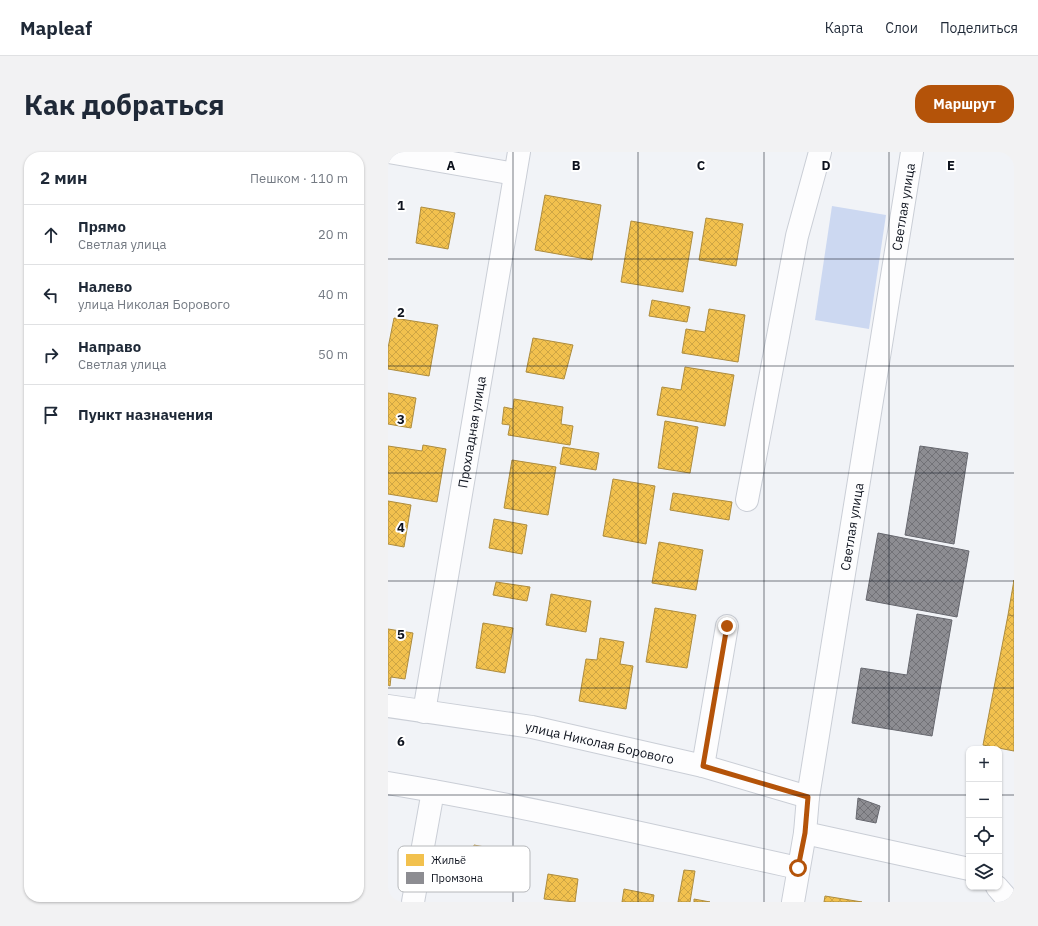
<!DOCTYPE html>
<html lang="ru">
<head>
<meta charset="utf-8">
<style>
	body { margin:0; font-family:"IBM Plex Sans",sans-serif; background:#f2f2f3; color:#1f2937 }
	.controls { position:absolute; right:12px; bottom:12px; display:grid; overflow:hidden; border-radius:8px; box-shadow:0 1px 3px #0004 }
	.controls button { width:36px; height:36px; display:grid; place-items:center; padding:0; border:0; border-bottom:1px solid #e0e1e3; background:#fff; color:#1f2937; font:20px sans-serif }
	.stop { position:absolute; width:12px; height:12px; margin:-9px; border:3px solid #b45309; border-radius:50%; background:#fff }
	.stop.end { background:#b45309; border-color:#fff; box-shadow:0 1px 4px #0008 }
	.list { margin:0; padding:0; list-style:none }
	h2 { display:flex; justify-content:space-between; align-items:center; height:52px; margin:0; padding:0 16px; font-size:17px }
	h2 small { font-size:13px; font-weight:400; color:#747a83 }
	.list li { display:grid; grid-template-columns:26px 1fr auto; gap:12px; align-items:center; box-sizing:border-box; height:60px; padding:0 16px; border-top:1px solid #e0e1e3 }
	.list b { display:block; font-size:15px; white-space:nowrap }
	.list p { margin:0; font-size:13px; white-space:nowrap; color:#747a83 }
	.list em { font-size:13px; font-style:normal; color:#747a83 }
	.icon { flex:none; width:22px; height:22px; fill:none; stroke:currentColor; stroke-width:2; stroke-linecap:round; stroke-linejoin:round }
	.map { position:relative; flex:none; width:626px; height:750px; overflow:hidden; border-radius:16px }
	header { display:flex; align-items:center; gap:24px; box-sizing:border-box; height:56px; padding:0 20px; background:#fff; border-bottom:1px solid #e0e1e3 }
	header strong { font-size:19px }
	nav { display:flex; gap:22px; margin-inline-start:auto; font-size:14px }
	.intro { display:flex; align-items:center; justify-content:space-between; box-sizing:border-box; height:96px; padding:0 24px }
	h1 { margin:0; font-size:28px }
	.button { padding:10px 18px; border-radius:16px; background:#b45309; color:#fff; font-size:14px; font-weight:700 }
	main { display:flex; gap:24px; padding:0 24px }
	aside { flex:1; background:#fff; border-radius:16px; box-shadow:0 1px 3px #0004 }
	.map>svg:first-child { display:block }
	.park { fill:#ccd8f1 }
	.homes { fill:url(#homes-cross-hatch); stroke:#ad8c3f }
	.industry { fill:url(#industry-cross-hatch); stroke:#67686f }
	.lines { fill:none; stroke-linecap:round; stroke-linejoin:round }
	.street-casing { stroke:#caced6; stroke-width:24 }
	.street { stroke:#fdfdfe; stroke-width:22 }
	.route { stroke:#b45309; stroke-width:5 }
	.grid { fill:none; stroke:#0d121d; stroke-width:1; stroke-opacity:0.55 }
	.labels { text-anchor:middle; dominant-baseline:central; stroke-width:4; stroke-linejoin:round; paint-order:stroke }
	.street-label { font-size:13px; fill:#0d121d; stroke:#fff }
	.key { fill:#fff; stroke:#b6b8bb; stroke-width:1 }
	.key-label { font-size:11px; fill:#0d121d }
	.grid-label { font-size:13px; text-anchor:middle; font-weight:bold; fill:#0d121d; stroke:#fff; stroke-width:4; stroke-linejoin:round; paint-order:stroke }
</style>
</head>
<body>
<header>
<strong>Mapleaf</strong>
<nav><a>Карта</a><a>Слои</a><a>Поделиться</a></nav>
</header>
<div class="intro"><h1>Как добраться</h1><a class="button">Маршрут</a></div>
<main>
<aside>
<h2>2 мин<small>Пешком · 110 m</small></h2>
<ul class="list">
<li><svg class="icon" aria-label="ahead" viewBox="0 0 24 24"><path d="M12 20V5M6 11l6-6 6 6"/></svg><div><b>Прямо</b><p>Светлая улица</p></div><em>20 m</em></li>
<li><svg class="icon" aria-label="left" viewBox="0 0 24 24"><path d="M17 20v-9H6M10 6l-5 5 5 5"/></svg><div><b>Налево</b><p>улица Николая Борового</p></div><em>40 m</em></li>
<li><svg class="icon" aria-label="right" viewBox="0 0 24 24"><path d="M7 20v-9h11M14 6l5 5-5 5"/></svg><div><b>Направо</b><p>Светлая улица</p></div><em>50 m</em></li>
<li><svg class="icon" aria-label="arrive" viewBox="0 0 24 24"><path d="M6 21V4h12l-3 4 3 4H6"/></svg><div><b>Пункт назначения</b></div></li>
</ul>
</aside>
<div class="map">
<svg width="626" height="750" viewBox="0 0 626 750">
	<defs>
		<pattern id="homes-cross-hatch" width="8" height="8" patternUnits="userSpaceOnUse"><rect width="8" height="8" fill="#f2c14e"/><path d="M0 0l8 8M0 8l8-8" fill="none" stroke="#cea544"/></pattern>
		<pattern id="industry-cross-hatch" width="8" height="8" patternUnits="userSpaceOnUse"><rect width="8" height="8" fill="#8d8d92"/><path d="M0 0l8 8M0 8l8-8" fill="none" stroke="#727277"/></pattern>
	</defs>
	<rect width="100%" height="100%" fill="#f1f3f7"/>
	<polygon class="park" points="444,54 498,63 481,177 427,168"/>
	<g class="homes">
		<polygon points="157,43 213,53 204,108 147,98"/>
		<polygon points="33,55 67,61 60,97 28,91"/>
		<polygon points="318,66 355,72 348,114 311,108"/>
		<polygon points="243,69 305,80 295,140 233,130"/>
		<polygon points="264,148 302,155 299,170 261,164"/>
		<polygon points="321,157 357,163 350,210 294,201 298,177 317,180"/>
		<polygon points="6,166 50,173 41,224 0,217 0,196"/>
		<polygon points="145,186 185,193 176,227 138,220"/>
		<polygon points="297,215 346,223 337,274 269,263 274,235 293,238"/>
		<polygon points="0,241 28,246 23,276 0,272"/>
		<polygon points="126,247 175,255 173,272 185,274 182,293 120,283 122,273 114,272 116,255 125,257"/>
		<polygon points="277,269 310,275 302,321 270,316"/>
		<polygon points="35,293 58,297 49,350 0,342 0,294 34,299"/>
		<polygon points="175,295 211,301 208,318 172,312"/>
		<polygon points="124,308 168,315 160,363 116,356"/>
		<polygon points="225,327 267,334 258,392 215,384"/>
		<polygon points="285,341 344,350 341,368 282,358"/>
		<polygon points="0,349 23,353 16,395 0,392"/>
		<polygon points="106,367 139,373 134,402 101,396"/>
		<polygon points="271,390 315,398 308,438 264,431"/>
		<polygon points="626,428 626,464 620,463"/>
		<polygon points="108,430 142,435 139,449 105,443"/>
		<polygon points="163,442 203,449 198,480 158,473"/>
		<polygon points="267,456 308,463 299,516 258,510"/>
		<polygon points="620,463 626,464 626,599 595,593"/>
		<polygon points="95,471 125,476 117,521 88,516"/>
		<polygon points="0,477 25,481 17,527 3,525 2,534 0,533"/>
		<polygon points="212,486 236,490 232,512 245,514 238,557 191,549 198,507 209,508"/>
		<polygon points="86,693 118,699 111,739 79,733"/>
		<polygon points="296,718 307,719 302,750 290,750"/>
		<polygon points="160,722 190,727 187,750 156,747"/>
		<polygon points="236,737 266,743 265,750 234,750"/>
		<polygon points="437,744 474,750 436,750"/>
		<polygon points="306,747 322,750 306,750"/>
	</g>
	<g class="industry">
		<polygon points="532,294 580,301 566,392 517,383"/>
		<polygon points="490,381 581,399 569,465 478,448"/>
		<polygon points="529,462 564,468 544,584 464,571 473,516 519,523"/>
		<polygon points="470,646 492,654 488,671 468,667"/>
	</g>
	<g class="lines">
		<g class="street-casing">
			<g id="street">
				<polyline points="1,0 127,22"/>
				<polyline points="359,348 409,84 432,0"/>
				<path id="s1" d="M 0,554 L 144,575 L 315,614 L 420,645"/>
				<path id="s2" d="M 36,560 L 131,0"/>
				<polyline points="315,614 339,474"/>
				<path d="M 0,631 C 138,654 274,686 410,716"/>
				<polyline points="417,681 581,717"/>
				<polyline points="609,735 622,750"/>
				<polyline points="25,750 45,639"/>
				<path id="s3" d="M 405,750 L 417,681 L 420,645 L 524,0"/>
			</g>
		</g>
		<use href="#street" class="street"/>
	</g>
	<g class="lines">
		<polyline class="route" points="339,474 315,614 420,645 417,681 410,716"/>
	</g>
	<path class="grid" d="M 125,0 L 125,750M 250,0 L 250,750M 376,0 L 376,750M 501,0 L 501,750M 0,107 L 626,107M 0,214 L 626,214M 0,321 L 626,321M 0,429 L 626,429M 0,536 L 626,536M 0,643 L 581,643M 611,643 L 626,643"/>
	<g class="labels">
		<g class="street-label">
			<text stroke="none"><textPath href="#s3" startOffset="704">Светлая улица</textPath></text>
			<text stroke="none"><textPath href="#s2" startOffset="284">Прохладная улица</textPath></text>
			<text stroke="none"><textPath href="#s3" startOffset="380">Светлая улица</textPath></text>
			<text stroke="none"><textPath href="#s1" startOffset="215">улица Николая Борового</textPath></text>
		</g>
	</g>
	<rect x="10" y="694" width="132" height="46" rx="6" class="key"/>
	<rect x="18" y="702" width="18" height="12" fill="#f2c14e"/>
	<rect x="18" y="720" width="18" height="12" fill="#8d8d92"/>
	<g class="key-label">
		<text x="43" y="712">Жильё</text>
		<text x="43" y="730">Промзона</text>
	</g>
	<g class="grid-label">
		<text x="63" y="18">A</text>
		<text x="188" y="18">B</text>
		<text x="313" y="18">C</text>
		<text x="438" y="18">D</text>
		<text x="563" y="18">E</text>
		<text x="13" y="58">1</text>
		<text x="13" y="165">2</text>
		<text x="13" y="272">3</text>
		<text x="13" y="380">4</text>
		<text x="13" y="487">5</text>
		<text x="13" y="594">6</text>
	</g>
</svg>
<div class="controls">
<button>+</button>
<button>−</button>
<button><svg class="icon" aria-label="locate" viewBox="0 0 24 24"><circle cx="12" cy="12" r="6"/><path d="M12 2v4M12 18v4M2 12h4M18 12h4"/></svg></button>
<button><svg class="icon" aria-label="layers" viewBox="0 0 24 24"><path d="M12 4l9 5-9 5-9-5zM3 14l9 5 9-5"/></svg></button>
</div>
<div class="stop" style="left:410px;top:716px"></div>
<div class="stop end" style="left:339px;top:474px"></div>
</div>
</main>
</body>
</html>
